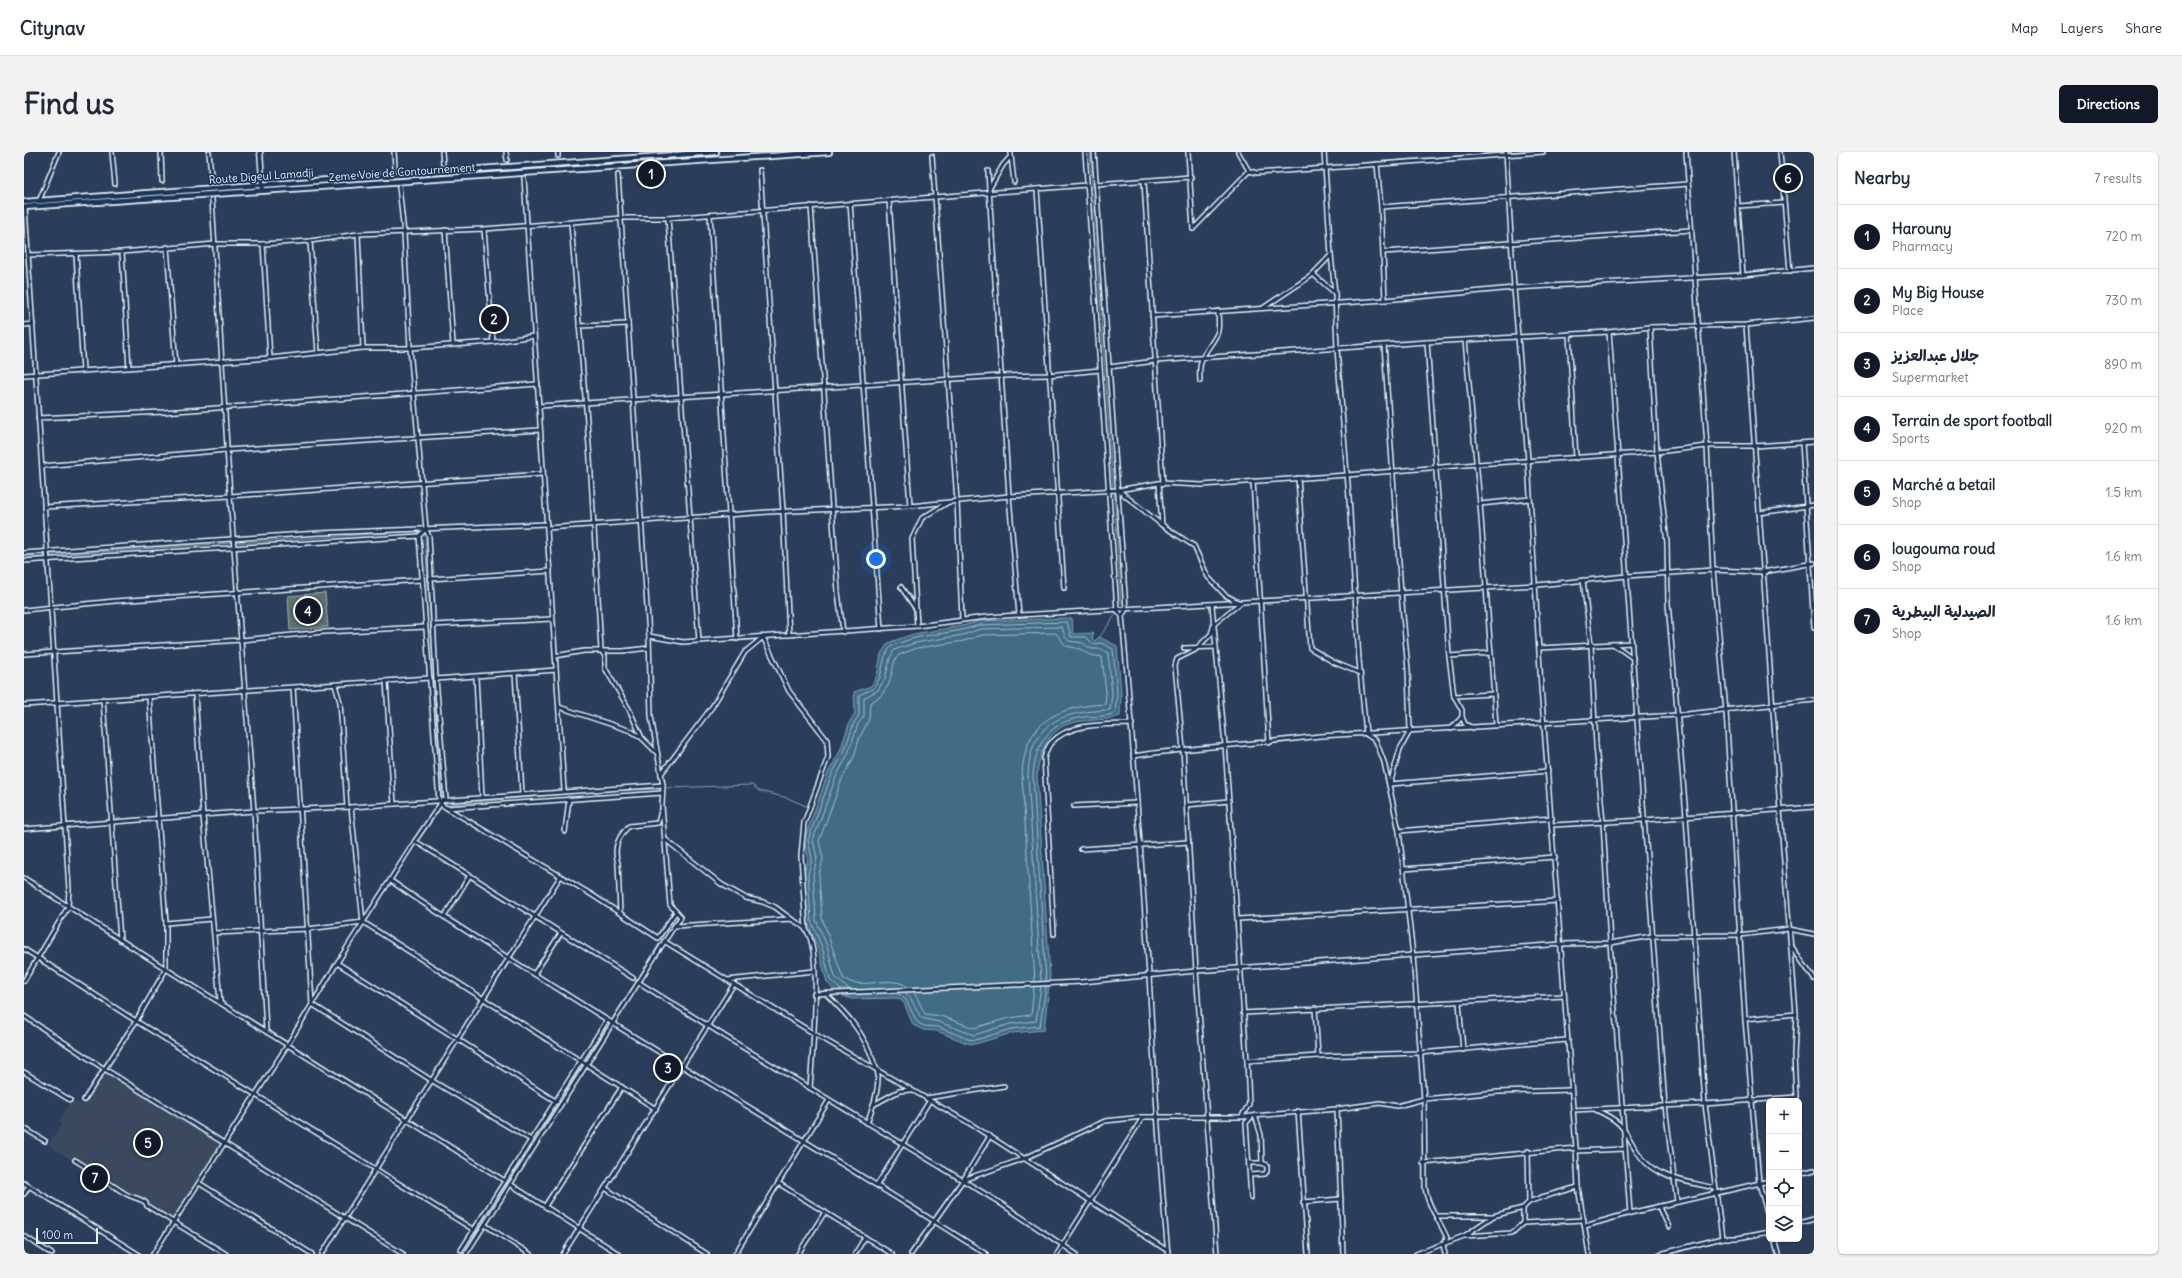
<!DOCTYPE html>
<html lang="en">
<head>
<meta charset="utf-8">
<style>
	body { margin:0; font-family:Delius,"Playpen Sans Arabic",sans-serif; background:#f2f2f3; color:#1f2937 }
	.controls { position:absolute; right:12px; bottom:12px; display:grid; overflow:hidden; border-radius:6px; box-shadow:0 1px 3px #0004 }
	.controls button { width:36px; height:36px; display:grid; place-items:center; padding:0; border:0; border-bottom:1px solid #e0e1e3; background:#fff; color:#1f2937; font:20px sans-serif }
	.scale { position:absolute; left:12px; bottom:10px; width:62px; box-sizing:border-box; padding-left:4px; border:2px solid #e8f1f8; border-top:0; font-size:11px; line-height:14px; white-space:nowrap; color:#e8f1f8; -webkit-text-stroke:3px #1d3557; paint-order:stroke }
	.you { position:absolute; left:852px; top:407px; width:14px; height:14px; margin:-10px; border:3px solid #fff; border-radius:50%; background:#1a73e8; box-shadow:0 0 0 6px #1a73e833 }
	.badge { display:grid; place-items:center; width:26px; height:26px; border-radius:50%; background:#111827; color:#fff; font-size:13px; font-weight:700 }
	.pin { position:absolute; translate:-50% -50%; border:2px solid #fff; box-shadow:0 1px 4px #0006 }
	.list { margin:0; padding:0; list-style:none }
	h2 { display:flex; justify-content:space-between; align-items:center; height:52px; margin:0; padding:0 16px; font-size:17px }
	h2 small { font-size:13px; font-weight:400; color:#747a83 }
	.list li { display:grid; grid-template-columns:26px 1fr auto; gap:12px; align-items:center; box-sizing:border-box; height:64px; padding:0 16px; border-top:1px solid #e0e1e3 }
	.list b { display:block; font-size:15px; white-space:nowrap }
	.list p { margin:0; font-size:13px; white-space:nowrap; color:#747a83 }
	.list em { font-size:13px; font-style:normal; color:#747a83 }
	.icon { flex:none; width:22px; height:22px; fill:none; stroke:currentColor; stroke-width:2; stroke-linecap:round; stroke-linejoin:round }
	.map { position:relative; flex:none; width:1790px; height:1102px; overflow:hidden; border-radius:6px }
	header { display:flex; align-items:center; gap:24px; box-sizing:border-box; height:56px; padding:0 20px; background:#fff; border-bottom:1px solid #e0e1e3 }
	header strong { font-size:19px }
	nav { display:flex; gap:22px; margin-inline-start:auto; font-size:14px }
	.intro { display:flex; align-items:center; justify-content:space-between; box-sizing:border-box; height:96px; padding:0 24px }
	h1 { margin:0; font-size:28px }
	.button { padding:10px 18px; border-radius:6px; background:#111827; color:#fff; font-size:14px; font-weight:700 }
	main { display:flex; gap:24px; padding:0 24px }
	aside { flex:1; background:#fff; border-radius:6px; box-shadow:0 1px 3px #0004 }
	.map>svg:first-child { display:block }
	.built { fill:#3a495f }
	.green { fill:#5d716c; stroke:#a2b1b2 }
	.water { fill:#406c86; stroke:#83a1b4 }
	.lines { fill:none; stroke-linecap:round; stroke-linejoin:round }
	.shore { stroke:#a5bcca; stroke-width:1 }
	.stream { stroke:#83a1b4; stroke-width:1 }
	.minor-casing { stroke:#e8f1f8; stroke-width:6 }
	.tertiary-casing { stroke:#e8f1f8; stroke-width:7 }
	.secondary-casing { stroke:#e8f1f8; stroke-width:8 }
	.minor { stroke:#1d3557; stroke-width:3 }
	.tertiary { stroke:#1d3557; stroke-width:4 }
	.secondary { stroke:#1d3557; stroke-width:4.5 }
	.labels { text-anchor:middle; dominant-baseline:central; stroke-width:3.5; stroke-linejoin:round; paint-order:stroke }
	.street-label { font-size:11px; fill:#e8f1f8; stroke:#1d3557 }
</style>
</head>
<body>
<header>
<strong>Citynav</strong>
<nav><a>Map</a><a>Layers</a><a>Share</a></nav>
</header>
<div class="intro"><h1>Find us</h1><a class="button">Directions</a></div>
<main>
<div class="map">
<svg width="1790" height="1102" viewBox="0 0 1790 1102">
	<rect width="100%" height="100%" fill="#2a3e5b"/>
	<filter id="ink" filterUnits="userSpaceOnUse"><feTurbulence type="fractalNoise" baseFrequency=".025" numOctaves="2"/><feDisplacementMap in="SourceGraphic" scale="8" xChannelSelector="R" yChannelSelector="G"/><feConvolveMatrix kernelMatrix="1 2 1 2 8 2 1 2 1" color-interpolation-filters="sRGB"/></filter>
	<g filter="url(#ink)">
		<polygon class="built" points="80,919 197,991 149,1066 50,1005 48,1008 24,993 38,972 35,969 47,949 59,952"/>
		<polygon class="green" points="301,441 304,475 266,478 264,444"/>
		<path class="water" d="M 1048,466 L 1049,482 L 1070,481 L 1068,486 L 1071,489 L 1075,485 L 1093,494 L 1097,541 L 1096,564 C 1082,569 1067,567 1052,570 C 1025,575 1015,599 1013,624 L 1026,824 L 1020,878 L 988,881 L 951,892 L 943,891 L 913,879 L 899,878 L 889,873 L 880,851 L 874,846 L 828,847 L 819,844 L 808,836 L 803,830 L 794,797 L 783,769 L 780,721 L 784,707 L 780,688 L 804,621 L 816,599 L 826,569 L 831,561 L 830,540 L 847,534 L 853,524 L 857,502 L 864,491 L 889,482 L 938,474 L 955,469 Z"/>
		<g class="lines">
			<g class="shore">
				<path d="M 884,835 C 865,821 838,840 819,826 L 798,766 L 795,723 L 799,707 L 795,689 L 818,627 L 830,605 L 835,587 L 845,567 L 846,551 L 857,544 L 865,532 L 871,508 L 875,503 L 893,496 L 940,489 L 958,483 L 1032,481 L 1042,494 L 1056,497 L 1066,503 L 1078,505 L 1082,541 L 1081,552 C 1031,555 1000,570 998,624 L 1011,830"/>
				<path d="M 817,838 L 806,828 L 798,795 L 787,769 L 784,722 L 788,706 L 784,688 L 808,622 L 820,600 L 830,571 L 835,563 L 835,543 L 850,536 L 856,525 L 861,504 L 867,494 L 890,486 L 938,478 L 956,473 L 1043,470 L 1047,485 L 1062,485 L 1069,492 L 1077,491 L 1089,497 L 1093,541 L 1091,561 C 1082,565 1070,564 1060,565 C 1026,569 1011,591 1009,624 L 1022,829"/>
				<path d="M 828,838 L 823,836 L 811,825 L 803,794 L 792,768 L 789,723 L 793,706 L 789,688 L 812,625 L 824,602 L 834,572 L 840,564 L 840,546 L 854,538 L 861,527 L 866,506 L 870,498 L 891,491 L 939,483 L 956,477 L 1038,475 L 1041,485 L 1045,489 L 1059,491 L 1067,497 L 1077,497 L 1084,501 L 1088,541 L 1086,558 C 1038,560 1006,569 1004,624 L 1017,829"/>
				<polyline points="881,840 887,847 897,866 915,870 950,883 986,872 1012,869 1017,834"/>
				<polyline points="890,840 901,862 917,864 950,876 985,866 1007,863 1010,835"/>
				<polyline points="864,841 875,842 882,848 893,870 900,874 914,875 944,887 951,888 988,877 1016,874 1022,834"/>
			</g>
			<g class="stream">
				<polyline points="1066,0 1089,337"/>
				<polyline points="1090,340 1097,451"/>
				<polyline points="401,386 418,645"/>
				<polyline points="214,391 394,379"/>
				<polyline points="0,405 207,391"/>
				<polyline points="1078,482 1092,462"/>
				<polyline points="1076,485 1077,483"/>
				<polyline points="643,636 728,633 735,639 764,646 784,655"/>
				<polyline points="426,652 577,639 635,637"/>
				<polyline points="642,780 644,777"/>
				<polyline points="616,823 635,792"/>
				<polyline points="589,865 609,834"/>
				<polyline points="564,905 582,876"/>
				<polyline points="542,939 556,916"/>
				<polyline points="517,979 531,956"/>
				<polyline points="440,1102 506,996"/>
			</g>
			<g class="minor-casing">
				<g id="minor">
					<polyline points="88,0 91,32"/>
					<polyline points="137,0 138,29"/>
					<polyline points="185,0 187,24"/>
					<polyline points="370,0 371,16"/>
					<polyline points="418,0 419,12"/>
					<polyline points="482,0 483,8"/>
					<polyline points="534,0 534,4"/>
					<polyline points="987,0 987,4 979,13 965,37 985,344 995,463"/>
					<polyline points="1061,0 1093,458 1098,464 1102,457 1070,0"/>
					<polyline points="1164,0 1169,77"/>
					<polyline points="1214,0 1225,19 1233,21 1519,0"/>
					<path d="M 1300,0 L 1307,103 L 1311,141 L 1313,197 L 1325,346 L 1335,508 L 1342,582 L 1352,589 L 1360,610 L 1375,679 L 1389,804 L 1400,947 L 1401,1035 C 1403,1053 1416,1069 1423,1086 L 1419,1092 L 1421,1102"/>
					<polyline points="1482,0 1490,136 1504,308 1517,535 1552,996 1554,1035 1565,1102"/>
					<polyline points="1662,0 1683,294 1689,418 1702,559 1721,867 1735,1031 1745,1068"/>
					<polyline points="1710,0 1719,123"/>
					<polyline points="1756,0 1766,119"/>
					<polyline points="908,4 933,349 938,467"/>
					<polyline points="987,4 990,30"/>
					<polyline points="1353,12 1357,55"/>
					<polyline points="736,18 759,359 765,483"/>
					<polyline points="964,19 965,37"/>
					<path d="M 594,23 L 625,484 L 627,564 L 639,633 L 638,654 L 646,753 L 657,765 L 651,774 L 767,767 C 772,770 779,773 782,778 C 799,799 788,905 786,936"/>
					<polyline points="500,26 540,638"/>
					<polyline points="1120,30 1139,332"/>
					<polyline points="1072,32 1167,25"/>
					<polyline points="375,34 380,82 386,196 402,377 395,384 415,649"/>
					<polyline points="1013,37 1040,436"/>
					<polyline points="188,47 206,344 230,659 242,878"/>
					<polyline points="865,48 886,354"/>
					<polyline points="15,49 35,0"/>
					<polyline points="826,51 857,477"/>
					<polyline points="787,54 814,440 819,480"/>
					<polyline points="1714,54 1760,51"/>
					<polyline points="686,63 713,487"/>
					<polyline points="644,66 675,489"/>
					<polyline points="547,71 566,306 577,498 581,504 581,516 605,557 618,586 633,601"/>
					<polyline points="460,77 469,190"/>
					<polyline points="1169,77 1225,19"/>
					<polyline points="421,78 429,192"/>
					<polyline points="334,82 339,196"/>
					<polyline points="286,89 294,201"/>
					<polyline points="239,92 246,206"/>
					<polyline points="143,95 152,213"/>
					<polyline points="98,100 105,216"/>
					<polyline points="1360,100 1667,78"/>
					<polyline points="52,102 59,219"/>
					<polyline points="4,103 98,100 191,92 239,92 286,89 334,82 460,77 598,66 644,66 1063,33"/>
					<polyline points="1289,122 1311,141"/>
					<polyline points="1361,148 1357,55 1664,32"/>
					<polyline points="1239,156 1287,124 1307,103"/>
					<polyline points="1128,164 1361,148 1490,136 1719,123 1790,116"/>
					<polyline points="0,173 9,172"/>
					<polyline points="555,174 604,172"/>
					<polyline points="1626,175 1633,300 1643,391 1644,451 1662,664 1681,952 1698,1086"/>
					<polyline points="1585,180 1641,954 1653,1050"/>
					<polyline points="1545,182 1552,306"/>
					<polyline points="1441,188 1456,352 1472,573"/>
					<polyline points="1403,190 1425,504 1430,544 1438,558 1438,565 1427,577"/>
					<polyline points="1360,193 1377,441 1384,518 1386,579 1376,597 1366,632 1524,619"/>
					<polyline points="1085,215 1131,209 1403,190 1585,180 1626,175 1722,173 1790,166"/>
					<polyline points="0,223 246,206 339,196 386,196 469,190 510,184"/>
					<path d="M 1176,229 C 1174,202 1182,203 1193,182 C 1196,176 1194,166 1194,159"/>
					<polyline points="515,254 977,224 1024,223 1076,218"/>
					<polyline points="14,266 139,260 514,232"/>
					<polyline points="1778,291 1790,475"/>
					<polyline points="18,314 203,298 516,278"/>
					<polyline points="1274,326 1286,496 1309,510 1336,521"/>
					<polyline points="1229,329 1245,591"/>
					<polyline points="1135,331 1138,373"/>
					<polyline points="1094,338 1138,373 1170,394 1184,425 1201,443 1216,451"/>
					<polyline points="1456,352 1506,347"/>
					<polyline points="20,355 206,344 519,322"/>
					<polyline points="1735,361 1790,353"/>
					<polyline points="523,376 744,360 886,354 985,344 1094,338 1135,331 1178,333 1323,323 1453,312 1633,300 1683,294 1730,294 1790,290"/>
					<polyline points="402,377 405,385 412,527 422,648"/>
					<polyline points="0,401 295,381 523,372"/>
					<polyline points="0,409 395,384"/>
					<polyline points="406,427 526,419"/>
					<polyline points="1559,428 1567,493 1572,593 1579,670 1586,791 1606,1061"/>
					<polyline points="877,435 892,457 893,474"/>
					<polyline points="1188,453 1201,593 1223,909 1225,952 1218,964"/>
					<polyline points="892,457 888,387 898,366 923,351"/>
					<polyline points="0,458 91,449 397,428"/>
					<path d="M 1098,464 C 1109,583 1117,703 1125,823 C 1130,916 1135,1009 1144,1102"/>
					<polyline points="409,473 528,467"/>
					<polyline points="625,484 659,490 893,474 962,465 1513,433 1603,424 1689,418 1739,420 1790,411"/>
					<polyline points="1589,492 1609,506"/>
					<polyline points="1160,496 1192,495"/>
					<polyline points="1516,496 1608,491"/>
					<polyline points="0,502 217,488 300,480 401,475"/>
					<polyline points="531,504 560,499 599,499 625,496"/>
					<polyline points="1425,504 1467,501"/>
					<polyline points="491,521 498,642"/>
					<polyline points="452,525 458,645"/>
					<polyline points="412,527 532,518"/>
					<polyline points="362,529 370,652"/>
					<polyline points="311,533 316,550 323,655"/>
					<polyline points="269,535 288,852 407,928 507,988"/>
					<polyline points="171,542 179,664 196,849"/>
					<polyline points="1430,544 1469,542"/>
					<polyline points="79,547 96,788"/>
					<polyline points="0,553 406,526"/>
					<polyline points="535,555 607,579 618,586"/>
					<polyline points="1438,565 1441,572 1449,576"/>
					<path d="M 1109,604 C 1171,595 1234,592 1296,584 L 1654,563 L 1790,548"/>
					<polyline points="637,622 688,555 721,500 739,485 765,539 803,588 804,605 780,671 777,704 782,778"/>
					<polyline points="416,652 565,741 634,786 652,760"/>
					<polyline points="1162,653 1205,649"/>
					<polyline points="1050,654 1113,651"/>
					<polyline points="327,655 339,770"/>
					<polyline points="423,656 638,641"/>
					<polyline points="1529,673 1620,668 1790,655"/>
					<polyline points="0,677 230,659 327,655 639,633"/>
					<polyline points="1375,679 1528,666"/>
					<polyline points="541,680 545,647"/>
					<polyline points="642,688 697,732 722,746 739,750 751,755 767,767"/>
					<polyline points="391,689 609,826"/>
					<polyline points="1057,697 1165,690"/>
					<polyline points="1380,717 1531,705"/>
					<polyline points="0,726 142,817 481,1029"/>
					<path d="M 367,729 C 424,769 483,805 542,842 C 681,930 823,1013 962,1102"/>
					<path d="M 596,761 L 594,711 C 589,696 594,685 605,674 L 634,671 L 637,659"/>
					<polyline points="420,765 446,723"/>
					<polyline points="1214,767 1534,749"/>
					<polyline points="142,771 188,767"/>
					<polyline points="190,781 284,777 339,770 632,957"/>
					<path d="M 1030,782 L 1020,606 C 1022,601 1023,595 1027,591 C 1046,570 1081,573 1108,572"/>
					<polyline points="640,789 789,881 945,971 1144,1099"/>
					<polyline points="1768,795 1790,827"/>
					<polyline points="0,797 112,869 450,1078"/>
					<polyline points="313,811 533,950"/>
					<polyline points="510,822 537,781"/>
					<polyline points="703,828 790,819"/>
					<polyline points="0,829 44,755 45,737 1,55"/>
					<polyline points="614,830 715,893 973,1049 1052,1102"/>
					<path d="M 801,841 C 823,862 841,882 850,911 C 852,916 855,921 854,926 C 854,941 848,957 843,971"/>
					<polyline points="790,842 1057,830 1172,819 1538,792 1586,791 1628,784 1715,783 1765,777 1790,782"/>
					<polyline points="1435,850 1439,898"/>
					<polyline points="1291,856 1294,904"/>
					<polyline points="1219,861 1540,844"/>
					<polyline points="0,864 79,916 379,1102"/>
					<polyline points="1721,867 1772,862"/>
					<polyline points="1223,909 1294,904 1396,901 1543,888"/>
					<polyline points="0,920 46,948"/>
					<polyline points="902,946 980,934"/>
					<polyline points="60,948 112,869 142,817 142,771 125,545"/>
					<polyline points="849,953 875,939 887,938"/>
					<polyline points="1313,957 1319,1102"/>
					<polyline points="1549,958 1681,952 1772,945 1770,903 1772,862 1756,658 1722,173"/>
					<path d="M 1572,958 C 1605,973 1598,979 1617,1005 C 1633,1027 1666,1030 1691,1036"/>
					<polyline points="1274,959 1284,1102"/>
					<polyline points="1231,963 1237,983 1238,1011"/>
					<polyline points="0,976 21,989"/>
					<polyline points="1504,999 1505,1050"/>
					<polyline points="1552,999 1601,997"/>
					<path d="M 51,1008 C 69,1019 84,1031 102,1042 C 109,1046 116,1046 122,1051 L 123,1054 L 202,1102"/>
					<polyline points="1225,1011 1238,1011 1243,1013 1243,1019 1241,1022 1226,1023"/>
					<polyline points="1399,1011 1552,996"/>
					<polyline points="1775,1022 1790,1018"/>
					<polyline points="939,1028 999,1007 1081,969 1119,965 1218,965 1313,957 1356,951 1373,954 1400,947 1474,940 1547,938"/>
					<polyline points="0,1031 114,1102"/>
					<polyline points="175,1031 288,1102"/>
					<polyline points="754,1031 868,1102"/>
					<polyline points="486,1032 595,1102"/>
					<polyline points="853,1033 906,948"/>
					<polyline points="581,1036 683,1102"/>
					<polyline points="0,1042 5,1034"/>
					<polyline points="1227,1046 1222,971 1228,964"/>
					<polyline points="1279,1050 1317,1047"/>
					<polyline points="521,1054 598,935"/>
					<path d="M 1635,1054 C 1637,1063 1642,1067 1645,1075"/>
					<polyline points="1499,1056 1499,1071 1560,1068"/>
					<polyline points="1414,1064 1469,1064 1499,1056 1505,1050 1518,1045 1554,1035"/>
					<polyline points="1775,1071 1790,1067"/>
					<polyline points="461,1073 506,1102"/>
					<polyline points="1561,1074 1606,1061 1745,1029"/>
					<polyline points="0,1084 28,1102"/>
					<polyline points="1441,1084 1488,1081 1499,1071"/>
					<polyline points="1750,1087 1754,1102"/>
					<polyline points="437,1098 583,868"/>
					<polyline points="129,1102 264,892 313,811 391,689 419,648"/>
					<polyline points="298,1102 536,725"/>
					<polyline points="442,1102 651,773"/>
					<polyline points="539,1102 710,832"/>
					<polyline points="711,1102 805,948"/>
					<polyline points="774,1102 801,1060"/>
					<polyline points="831,1102 841,1085"/>
					<polyline points="887,1102 939,1028 966,984"/>
					<polyline points="1033,1102 1119,965"/>
					<polyline points="1193,1102 1172,819 1159,597 1151,514 1153,507 1171,498 1187,482 1190,472 1215,452"/>
					<polyline points="1392,1102 1440,1084 1468,1065"/>
					<polyline points="1636,1102 1698,1086 1714,1086 1745,1080"/>
				</g>
			</g>
			<g class="tertiary-casing">
				<polyline id="tertiary" points="236,0 239,39"/>
			</g>
			<g class="secondary-casing">
				<g id="secondary">
					<polyline points="0,50 692,0"/>
					<polyline points="0,55 805,0"/>
				</g>
			</g>
			<use href="#minor" class="minor"/>
			<use href="#tertiary" class="tertiary"/>
			<use href="#secondary" class="secondary"/>
		</g>
	</g>
	<g class="labels">
		<g class="street-label">
			<text transform="translate(378 20) rotate(-4)">2eme Voie de Contournement</text>
			<text transform="translate(237 24) rotate(-4)">Route Digeul Lamadji</text>
		</g>
	</g>
</svg>
<div class="controls">
<button>+</button>
<button>−</button>
<button><svg class="icon" aria-label="locate" viewBox="0 0 24 24"><circle cx="12" cy="12" r="6"/><path d="M12 2v4M12 18v4M2 12h4M18 12h4"/></svg></button>
<button><svg class="icon" aria-label="layers" viewBox="0 0 24 24"><path d="M12 4l9 5-9 5-9-5zM3 14l9 5 9-5"/></svg></button>
</div>
<div class="scale">100 m</div>
<div class="you"></div>
<div class="pin badge" style="left:627px;top:22px">1</div>
<div class="pin badge" style="left:470px;top:167px">2</div>
<div class="pin badge" style="left:644px;top:916px">3</div>
<div class="pin badge" style="left:284px;top:459px">4</div>
<div class="pin badge" style="left:124px;top:991px">5</div>
<div class="pin badge" style="left:1764px;top:26px">6</div>
<div class="pin badge" style="left:71px;top:1026px">7</div>
</div>
<aside>
<h2>Nearby<small>7 results</small></h2>
<ul class="list">
<li><span class="badge">1</span><div><b>Harouny</b><p>Pharmacy</p></div><em>720 m</em></li>
<li><span class="badge">2</span><div><b>My Big House</b><p>Place</p></div><em>730 m</em></li>
<li><span class="badge">3</span><div><b>جلال عبدالعزيز</b><p>Supermarket</p></div><em>890 m</em></li>
<li><span class="badge">4</span><div><b>Terrain de sport football</b><p>Sports</p></div><em>920 m</em></li>
<li><span class="badge">5</span><div><b>Marché a betail</b><p>Shop</p></div><em>1.5 km</em></li>
<li><span class="badge">6</span><div><b>lougouma roud</b><p>Shop</p></div><em>1.6 km</em></li>
<li><span class="badge">7</span><div><b>الصيدلية البيطرية</b><p>Shop</p></div><em>1.6 km</em></li>
</ul>
</aside>
</main>
</body>
</html>
